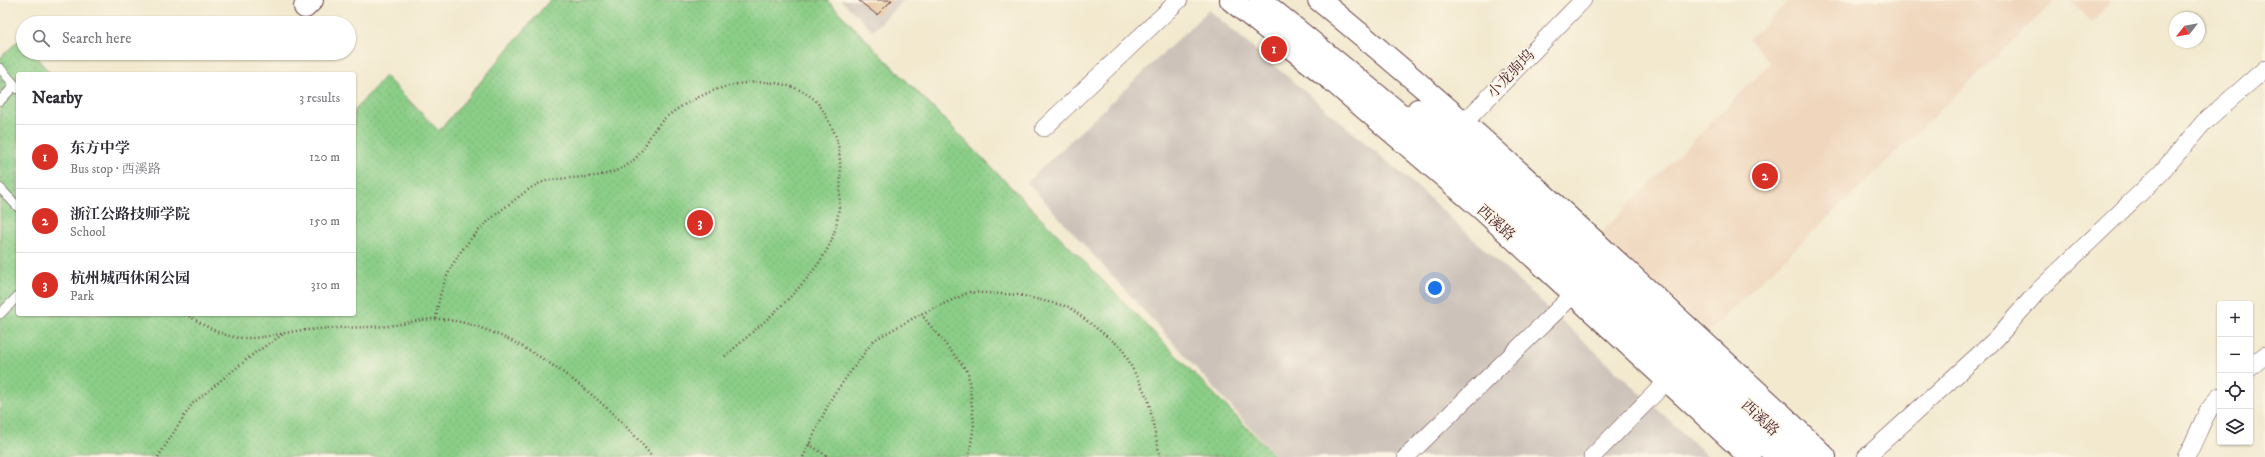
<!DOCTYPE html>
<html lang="en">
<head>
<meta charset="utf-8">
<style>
	body { margin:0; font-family:"IM FELL DW Pica","Noto Serif SC",serif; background:#f7f7f7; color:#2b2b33 }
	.controls { position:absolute; right:12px; bottom:12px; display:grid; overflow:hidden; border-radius:4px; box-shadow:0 1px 3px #0004 }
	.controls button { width:36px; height:36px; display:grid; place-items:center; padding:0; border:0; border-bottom:1px solid #e1e1e2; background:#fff; color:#2b2b33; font:20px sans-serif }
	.compass { position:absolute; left:2169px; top:12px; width:36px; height:36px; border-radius:50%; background:#fff; box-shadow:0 1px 3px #0004; rotate:239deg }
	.you { position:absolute; left:1435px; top:288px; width:14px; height:14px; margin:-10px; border:3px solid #fff; border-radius:50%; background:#1a73e8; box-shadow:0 0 0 6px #1a73e833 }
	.badge { display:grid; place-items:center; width:26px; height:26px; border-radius:50%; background:#d93025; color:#fff; font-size:13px; font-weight:700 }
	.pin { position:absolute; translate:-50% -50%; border:2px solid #fff; box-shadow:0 1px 4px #0006 }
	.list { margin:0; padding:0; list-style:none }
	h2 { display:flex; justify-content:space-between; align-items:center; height:52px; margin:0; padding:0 16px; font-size:17px }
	h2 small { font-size:13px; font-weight:400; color:#7c7c81 }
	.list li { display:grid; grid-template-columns:26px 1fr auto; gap:12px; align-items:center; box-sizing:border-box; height:64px; padding:0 16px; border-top:1px solid #e1e1e2 }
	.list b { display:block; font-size:15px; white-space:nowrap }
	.list p { margin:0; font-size:13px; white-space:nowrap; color:#7c7c81 }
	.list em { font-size:13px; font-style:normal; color:#7c7c81 }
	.icon { flex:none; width:22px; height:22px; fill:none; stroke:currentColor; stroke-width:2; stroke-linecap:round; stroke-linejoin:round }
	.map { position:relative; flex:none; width:2265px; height:457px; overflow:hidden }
	.search { position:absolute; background:#fff; box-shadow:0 1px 3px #0004; left:16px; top:16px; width:340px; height:44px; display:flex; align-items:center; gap:10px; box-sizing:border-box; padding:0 14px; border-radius:22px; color:#7c7c81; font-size:15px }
	.panel { position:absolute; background:#fff; box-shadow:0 1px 3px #0004; left:16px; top:72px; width:340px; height:244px; border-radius:4px }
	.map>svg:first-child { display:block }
	.built { fill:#efd6bc }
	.industrial { fill:#cdc2b9 }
	.park { fill:url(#park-dots); stroke:#6a7659 }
	.building { fill:#dcaf7c }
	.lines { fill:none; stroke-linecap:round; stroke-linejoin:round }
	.service-casing { stroke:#633d44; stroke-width:10 }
	.minor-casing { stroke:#633d44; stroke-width:18 }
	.tertiary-casing { stroke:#633d44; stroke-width:24 }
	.secondary-casing { stroke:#633d44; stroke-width:24 }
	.path { stroke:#633d44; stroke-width:2.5; stroke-dasharray:1 3; stroke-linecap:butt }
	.service { stroke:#fff; stroke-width:9 }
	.minor { stroke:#fff; stroke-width:17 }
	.tertiary { stroke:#fff; stroke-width:22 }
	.secondary { stroke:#fff; stroke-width:22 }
	.labels { text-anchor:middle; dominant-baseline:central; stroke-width:3.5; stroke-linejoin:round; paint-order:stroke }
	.street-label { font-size:15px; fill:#4a1f2b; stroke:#fcf5e5 }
</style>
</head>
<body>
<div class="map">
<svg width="2265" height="457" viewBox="0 0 2265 457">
	<defs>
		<pattern id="park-dots" width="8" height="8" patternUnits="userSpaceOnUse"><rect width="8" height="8" fill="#8bce87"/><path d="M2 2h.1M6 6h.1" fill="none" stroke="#79b075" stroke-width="1.8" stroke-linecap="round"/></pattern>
	</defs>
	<rect width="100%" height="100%" fill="#fcf5e5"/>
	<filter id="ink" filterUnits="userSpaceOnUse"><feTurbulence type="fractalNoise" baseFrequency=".025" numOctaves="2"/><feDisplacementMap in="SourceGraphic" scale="8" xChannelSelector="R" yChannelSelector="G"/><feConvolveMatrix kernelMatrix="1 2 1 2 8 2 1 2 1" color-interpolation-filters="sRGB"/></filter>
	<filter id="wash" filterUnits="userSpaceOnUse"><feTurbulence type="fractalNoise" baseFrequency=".012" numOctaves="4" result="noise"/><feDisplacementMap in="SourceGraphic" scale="16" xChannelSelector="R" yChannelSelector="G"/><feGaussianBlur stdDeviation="0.9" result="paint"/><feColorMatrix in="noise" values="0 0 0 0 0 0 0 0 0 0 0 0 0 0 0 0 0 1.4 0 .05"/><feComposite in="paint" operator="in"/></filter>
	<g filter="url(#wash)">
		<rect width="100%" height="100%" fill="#f2e9cf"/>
		<g class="built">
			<polygon points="1790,0 2056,0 1708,332 1599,235 1770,63 1749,39"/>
			<polygon points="2070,0 2112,0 2092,22"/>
		</g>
		<g class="industrial">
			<polygon points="841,0 903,0 873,31"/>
			<polygon points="1209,10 1416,186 1709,457 1277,457 1027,182"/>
		</g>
		<polygon class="park" points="550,0 827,0 1276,457 0,457 0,58 19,40 23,44 23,53 32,53 51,74 18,74 18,314 354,314 354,111 385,76 439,131"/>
		<g id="blocks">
			<polygon class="building" points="858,0 892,0 877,15"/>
		</g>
	</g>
	<g filter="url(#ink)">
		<use href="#blocks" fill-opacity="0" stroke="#633d44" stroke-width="1"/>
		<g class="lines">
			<g class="service-casing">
				<g id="service">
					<polyline points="0,68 18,89"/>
					<polyline points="0,101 15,85"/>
					<polyline points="0,188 18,207"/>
					<polyline points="0,314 18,296"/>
				</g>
			</g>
			<g class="minor-casing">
				<g id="minor">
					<polyline points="1044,128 1179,0"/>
					<polyline points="1455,132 1583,0"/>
					<polyline points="2250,368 2265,355"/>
					<polyline points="1406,457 1574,294"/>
					<polyline points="1592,457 1667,381"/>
					<polyline points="1866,457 1995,340 2038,291 2161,173 2204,122 2265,69"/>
					<path d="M 2186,457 C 2197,439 2205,409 2220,396"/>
				</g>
			</g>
			<g class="tertiary-casing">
				<g id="tertiary">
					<polyline points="1231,0 1329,78 1484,211 1750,457"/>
					<path d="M 1319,0 C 1478,129 1626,271 1777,410 L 1825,457"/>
					<polyline points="305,7 312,0"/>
				</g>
			</g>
			<g class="secondary-casing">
				<g id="secondary">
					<path d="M 1260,0 C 1320,49 1381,97 1440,148 C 1554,249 1667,353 1778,457"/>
					<polyline points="1418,110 1680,342 1801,457"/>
				</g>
			</g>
			<g class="path">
				<path d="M 186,314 C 203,325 224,338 244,338 C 265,339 286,331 307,330 C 334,327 361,328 388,326 C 404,324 420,319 436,319 C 508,320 611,401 652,457"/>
				<polyline points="921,314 968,372 974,424 969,457"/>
				<path d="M 436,319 C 441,267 471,232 512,202 C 521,195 534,184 546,181 C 573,175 599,181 624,167 C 643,157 646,139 659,124 C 669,112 695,98 710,92 C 741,79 790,76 816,101 C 822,107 835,132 837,140 C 843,162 841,215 833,236 C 819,278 758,327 724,357"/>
				<polyline points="809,444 828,457"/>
				<polyline points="158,457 192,404 256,352 285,333"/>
				<polyline points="803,457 832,397 874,340 921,314 970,292 1020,295 1069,307 1122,348 1148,399 1160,457"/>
			</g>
			<use href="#service" class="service"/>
			<use href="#minor" class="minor"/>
			<use href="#tertiary" class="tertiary"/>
			<use href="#secondary" class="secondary"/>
		</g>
	</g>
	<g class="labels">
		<g class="street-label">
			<text transform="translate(1511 74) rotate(-46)">小龙驹坞</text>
			<text transform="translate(1496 223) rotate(42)">西溪路</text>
			<text transform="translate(1760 418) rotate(43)">西溪路</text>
		</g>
	</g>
</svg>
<div class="controls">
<button>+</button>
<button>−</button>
<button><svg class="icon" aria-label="locate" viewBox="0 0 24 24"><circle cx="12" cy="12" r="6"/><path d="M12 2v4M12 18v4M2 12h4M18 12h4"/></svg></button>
<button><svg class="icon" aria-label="layers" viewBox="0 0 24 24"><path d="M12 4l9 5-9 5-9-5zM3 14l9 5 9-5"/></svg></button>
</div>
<svg class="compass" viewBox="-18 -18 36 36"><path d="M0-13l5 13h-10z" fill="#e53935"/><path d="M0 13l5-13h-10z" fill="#7c7c81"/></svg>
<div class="you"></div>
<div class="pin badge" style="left:1274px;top:49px">1</div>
<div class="pin badge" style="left:1765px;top:176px">2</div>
<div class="pin badge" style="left:700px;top:223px">3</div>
<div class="search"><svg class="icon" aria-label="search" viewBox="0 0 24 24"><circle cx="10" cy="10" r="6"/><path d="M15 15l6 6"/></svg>Search here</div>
<section class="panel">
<h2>Nearby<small>3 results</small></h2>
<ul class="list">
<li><span class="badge">1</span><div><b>东方中学</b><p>Bus stop · 西溪路</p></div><em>120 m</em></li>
<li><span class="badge">2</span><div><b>浙江公路技师学院</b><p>School</p></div><em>150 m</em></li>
<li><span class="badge">3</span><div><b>杭州城西休闲公园</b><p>Park</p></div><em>310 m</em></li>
</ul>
</section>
</div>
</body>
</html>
